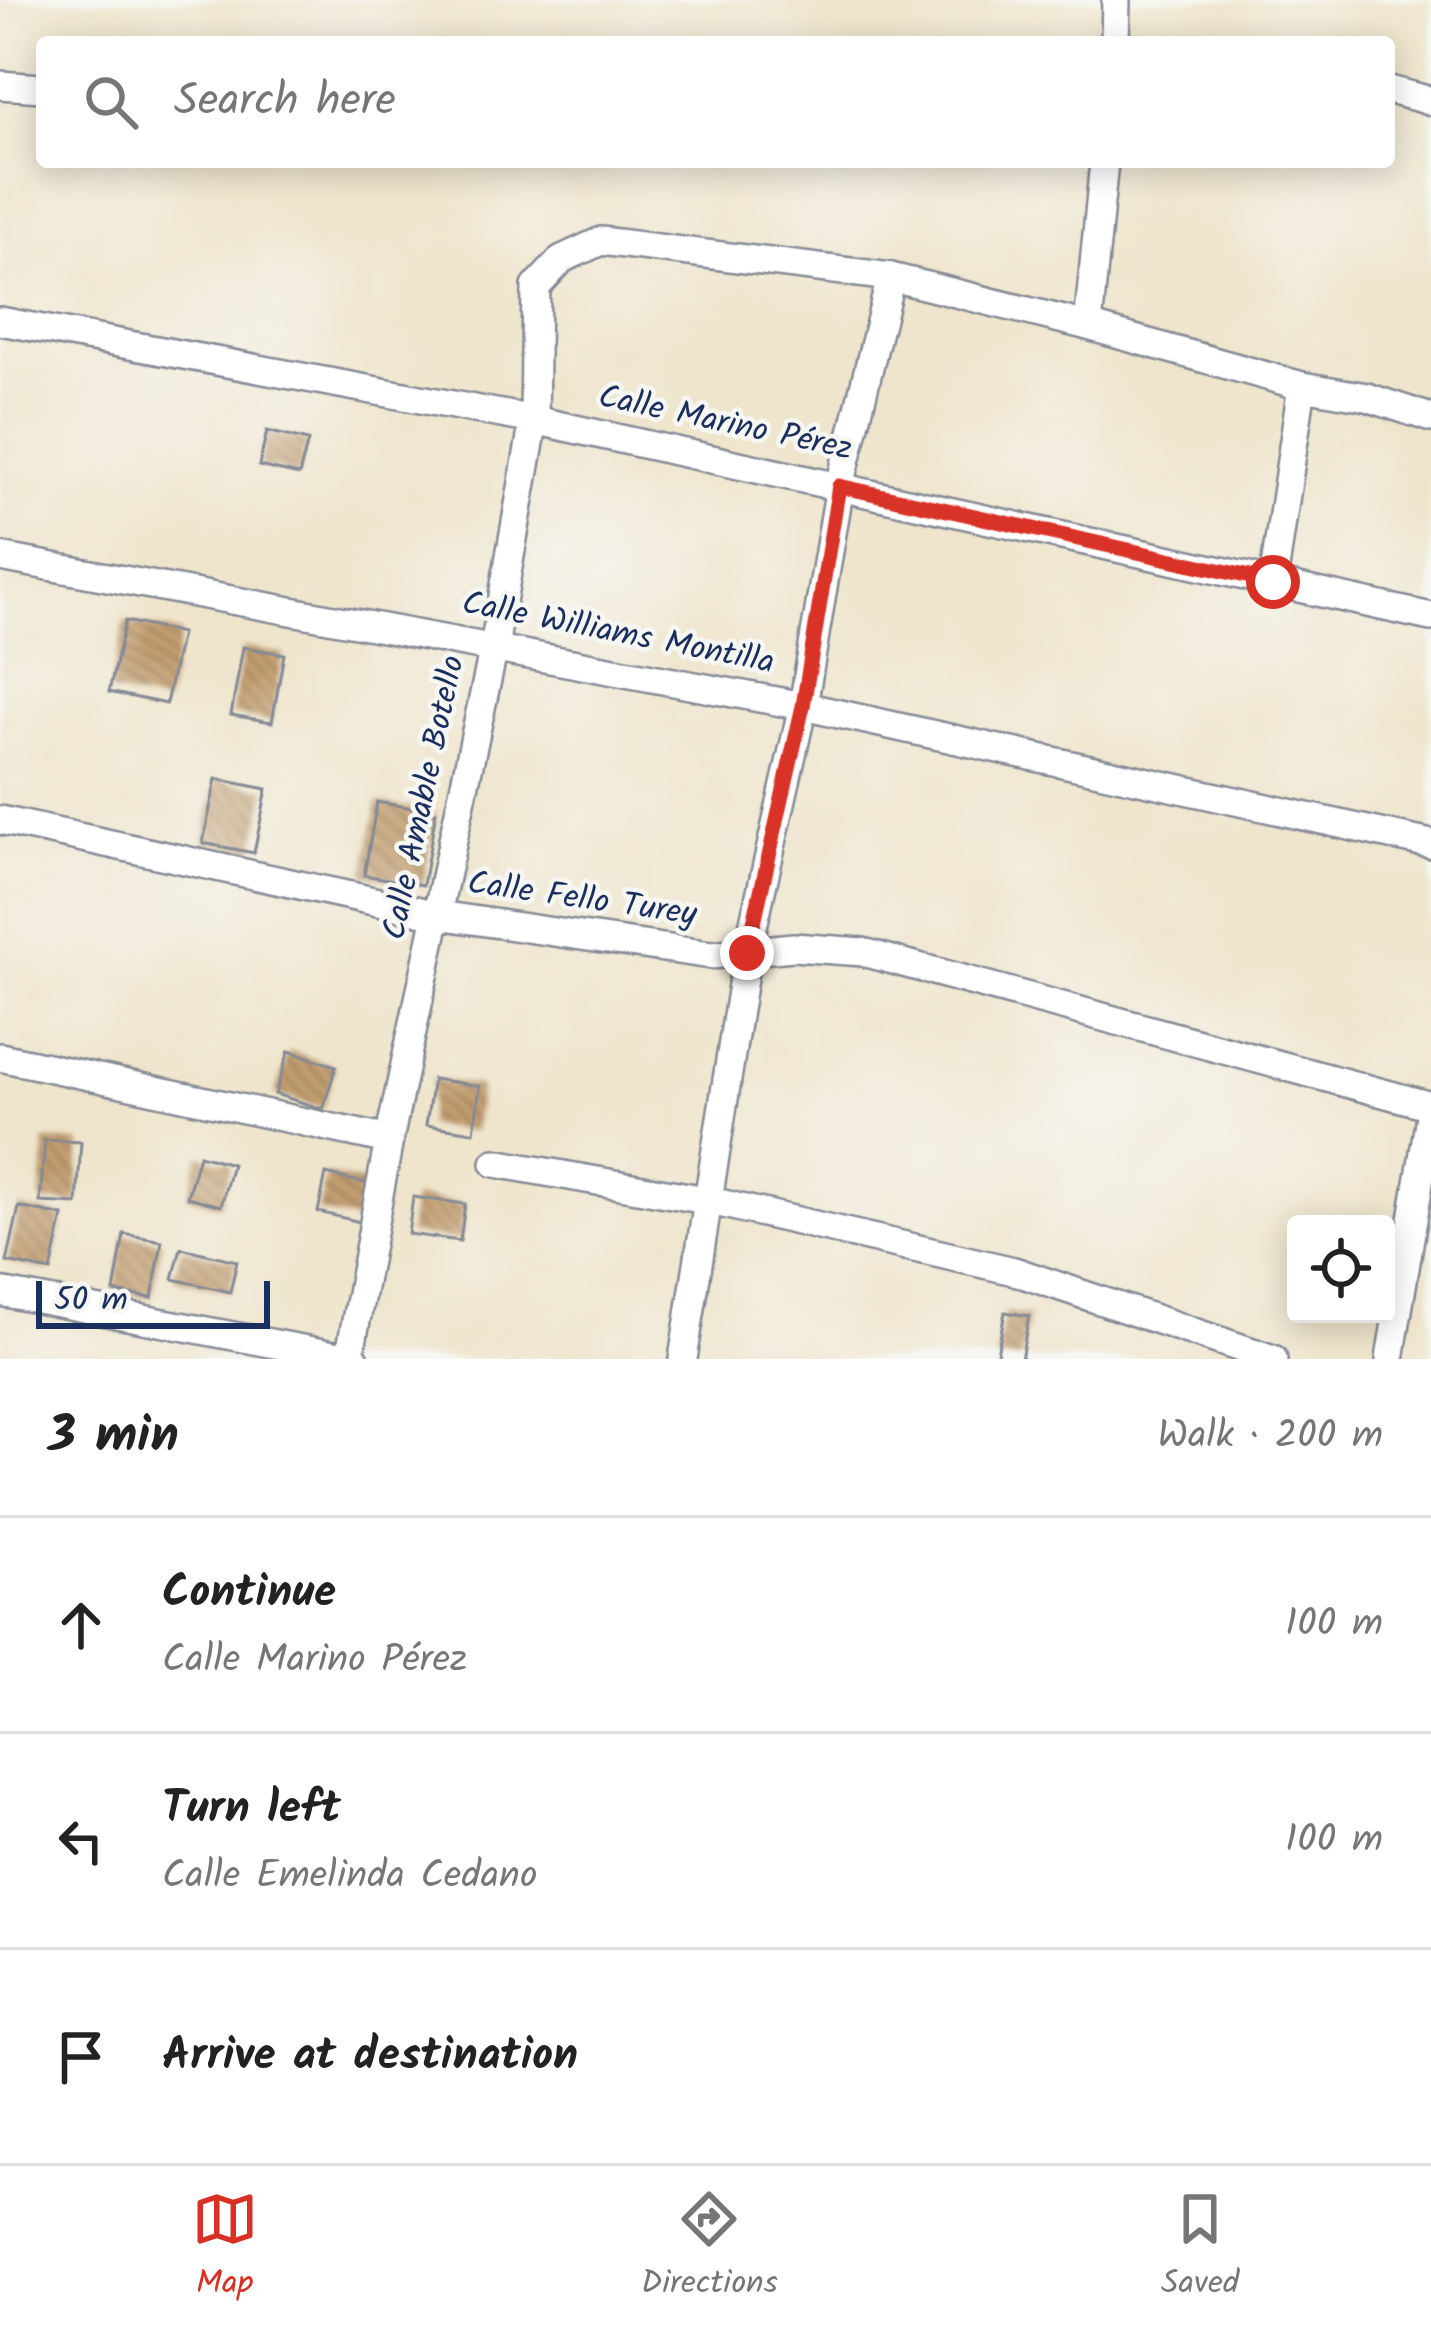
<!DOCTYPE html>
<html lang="en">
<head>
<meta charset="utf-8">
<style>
	body { margin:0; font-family:Kalam,sans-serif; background:#f6f6f6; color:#222 }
	.controls { position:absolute; right:36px; bottom:36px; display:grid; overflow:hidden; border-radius:12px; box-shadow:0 6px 30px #0003 }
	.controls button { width:108px; height:108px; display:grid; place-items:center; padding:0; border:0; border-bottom:3px solid #e0e0e0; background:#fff; color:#222; font:60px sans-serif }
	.scale { position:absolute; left:36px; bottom:30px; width:234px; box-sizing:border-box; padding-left:12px; border:6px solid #1b2f5e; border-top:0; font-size:33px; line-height:42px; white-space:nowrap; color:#1b2f5e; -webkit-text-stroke:9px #f6f6f2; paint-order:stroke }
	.stop { position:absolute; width:36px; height:36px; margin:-27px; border:9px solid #d93025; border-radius:50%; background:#fff }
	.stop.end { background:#d93025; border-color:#fff; box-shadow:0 3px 12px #0008 }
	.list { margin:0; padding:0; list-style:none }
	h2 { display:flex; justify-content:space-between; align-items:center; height:156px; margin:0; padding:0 48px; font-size:51px }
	h2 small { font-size:39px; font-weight:400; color:#767676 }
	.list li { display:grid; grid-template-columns:78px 1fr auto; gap:36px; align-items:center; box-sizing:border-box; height:216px; padding:0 48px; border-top:3px solid #e0e0e0 }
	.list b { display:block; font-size:45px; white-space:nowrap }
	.list p { margin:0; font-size:39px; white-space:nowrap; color:#767676 }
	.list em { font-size:39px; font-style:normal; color:#767676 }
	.icon { flex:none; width:66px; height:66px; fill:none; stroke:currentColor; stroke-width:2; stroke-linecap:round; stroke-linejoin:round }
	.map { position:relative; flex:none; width:1431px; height:1359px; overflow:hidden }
	.search { position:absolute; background:#fff; box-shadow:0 6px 30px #0003; left:36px; right:36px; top:36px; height:132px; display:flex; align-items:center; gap:30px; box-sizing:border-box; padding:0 42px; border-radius:12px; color:#767676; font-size:45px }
	.sheet { height:804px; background:#fff }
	nav { display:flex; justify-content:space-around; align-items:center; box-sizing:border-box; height:168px; border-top:3px solid #e0e0e0; background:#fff; font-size:33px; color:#767676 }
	nav a { display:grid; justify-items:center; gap:6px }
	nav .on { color:#d93025 }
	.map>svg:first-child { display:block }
	.building { fill:url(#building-back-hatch) }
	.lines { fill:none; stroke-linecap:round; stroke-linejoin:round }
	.street-casing { stroke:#858a95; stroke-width:32 }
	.street { stroke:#fff; stroke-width:27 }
	.route { stroke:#d93025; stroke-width:15 }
	.labels { text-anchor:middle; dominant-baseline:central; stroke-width:9; stroke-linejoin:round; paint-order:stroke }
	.street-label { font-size:33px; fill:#1b2f5e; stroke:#f6f6f2 }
</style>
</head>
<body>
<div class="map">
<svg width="1431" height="1359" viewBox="0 0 1431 1359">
	<defs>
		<pattern id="building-back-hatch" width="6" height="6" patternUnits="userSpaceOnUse" patternTransform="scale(3)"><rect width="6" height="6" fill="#c29e70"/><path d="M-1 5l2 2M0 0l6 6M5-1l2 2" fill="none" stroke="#9d815f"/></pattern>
	</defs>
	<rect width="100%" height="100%" fill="#f6f6f2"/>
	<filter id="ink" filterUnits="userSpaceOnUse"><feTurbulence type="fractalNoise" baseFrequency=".00833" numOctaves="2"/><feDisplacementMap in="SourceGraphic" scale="24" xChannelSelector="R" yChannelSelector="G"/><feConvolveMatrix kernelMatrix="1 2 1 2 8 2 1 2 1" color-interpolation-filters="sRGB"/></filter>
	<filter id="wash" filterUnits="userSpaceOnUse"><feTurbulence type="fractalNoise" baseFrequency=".004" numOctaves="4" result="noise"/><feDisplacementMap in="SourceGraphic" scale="48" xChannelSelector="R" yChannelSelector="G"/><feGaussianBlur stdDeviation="2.7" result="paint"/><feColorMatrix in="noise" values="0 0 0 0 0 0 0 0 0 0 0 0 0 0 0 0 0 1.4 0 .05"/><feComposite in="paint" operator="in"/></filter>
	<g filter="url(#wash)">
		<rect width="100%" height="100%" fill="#efe5cc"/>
		<g id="blocks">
			<g class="building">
				<polygon points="267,431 308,441 299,475 259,466"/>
				<polygon points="125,621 181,633 166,704 109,692"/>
				<polygon points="243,647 284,654 272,722 231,715"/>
				<polygon points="216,779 267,789 254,853 203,843"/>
				<polygon points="377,802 436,812 423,885 364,875"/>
				<polygon points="289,1051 336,1066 323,1109 275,1094"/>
				<polygon points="433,1079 480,1086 474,1132 426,1125"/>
				<polygon points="45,1140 81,1142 77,1204 40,1202"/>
				<polygon points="199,1155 232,1164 221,1206 187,1197"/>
				<polygon points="326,1174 369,1184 360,1222 318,1212"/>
				<polygon points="413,1197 465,1204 460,1241 408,1234"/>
				<polygon points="19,1207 63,1216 51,1271 7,1262"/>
				<polygon points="124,1234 162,1241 152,1298 114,1292"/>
				<polygon points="181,1248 237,1261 230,1292 173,1279"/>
				<polygon points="1005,1312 1029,1316 1021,1359 996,1359"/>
			</g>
		</g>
	</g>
	<g filter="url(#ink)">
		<use href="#blocks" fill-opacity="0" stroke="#858a95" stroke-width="3"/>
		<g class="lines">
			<g class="street-casing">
				<g id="street">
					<polyline points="1115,42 1116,0"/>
					<polyline points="0,85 42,88"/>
					<polyline points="1389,90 1431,101"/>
					<polyline points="0,321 534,420 1431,617"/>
					<polyline points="1088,326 1104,162"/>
					<polyline points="0,557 803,706 1431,844"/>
					<polyline points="1273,582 1302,386"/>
					<polyline points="0,820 438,915 711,955 793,947 863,952 1431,1106"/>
					<polyline points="0,1057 389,1140"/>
					<polyline points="495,1163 706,1200 1014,1271 1273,1359"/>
					<polyline points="0,1292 355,1359"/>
					<polyline points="349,1359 389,1140 494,647 534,420 536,287 562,259 601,241 891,277 1088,326 1302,386 1367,397 1431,418"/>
					<polyline points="683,1359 747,953 803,706 840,486 891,277"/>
					<polyline points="1390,1359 1431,1110"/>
				</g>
			</g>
			<use href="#street" class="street"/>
		</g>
	</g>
	<g class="lines" filter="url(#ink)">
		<polyline class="route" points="747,953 803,706 839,486 1273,582"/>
	</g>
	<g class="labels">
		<g class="street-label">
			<text transform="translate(725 424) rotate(12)">Calle Marino Pérez</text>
			<text transform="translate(618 634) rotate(11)">Calle Williams Montilla</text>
			<text transform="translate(425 798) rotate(-78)">Calle Amable Botello</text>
			<text transform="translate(582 900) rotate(8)">Calle Fello Turey</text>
		</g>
	</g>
</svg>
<div class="controls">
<button><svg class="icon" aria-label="locate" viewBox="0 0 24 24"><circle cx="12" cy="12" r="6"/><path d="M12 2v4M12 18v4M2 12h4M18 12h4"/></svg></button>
</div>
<div class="scale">50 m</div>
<div class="stop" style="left:1273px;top:582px"></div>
<div class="stop end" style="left:747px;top:953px"></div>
<div class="search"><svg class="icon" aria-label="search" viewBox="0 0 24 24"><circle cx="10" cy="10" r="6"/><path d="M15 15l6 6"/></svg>Search here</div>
</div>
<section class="sheet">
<h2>3 min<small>Walk · 200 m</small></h2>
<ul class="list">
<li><svg class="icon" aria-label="ahead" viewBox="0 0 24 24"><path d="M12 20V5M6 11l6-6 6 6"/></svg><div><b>Continue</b><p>Calle Marino Pérez</p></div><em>100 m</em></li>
<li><svg class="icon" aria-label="left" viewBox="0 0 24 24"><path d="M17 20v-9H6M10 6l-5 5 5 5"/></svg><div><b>Turn left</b><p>Calle Emelinda Cedano</p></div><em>100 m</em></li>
<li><svg class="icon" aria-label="arrive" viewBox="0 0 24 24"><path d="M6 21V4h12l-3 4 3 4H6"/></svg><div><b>Arrive at destination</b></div></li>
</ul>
</section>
<nav>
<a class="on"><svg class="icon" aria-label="map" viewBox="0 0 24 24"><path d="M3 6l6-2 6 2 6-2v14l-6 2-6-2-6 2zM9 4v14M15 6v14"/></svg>Map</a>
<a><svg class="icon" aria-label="directions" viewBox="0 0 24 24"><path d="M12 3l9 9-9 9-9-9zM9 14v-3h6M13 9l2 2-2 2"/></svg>Directions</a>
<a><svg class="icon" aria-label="saved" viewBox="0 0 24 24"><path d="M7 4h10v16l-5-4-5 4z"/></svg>Saved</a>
</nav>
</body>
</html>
